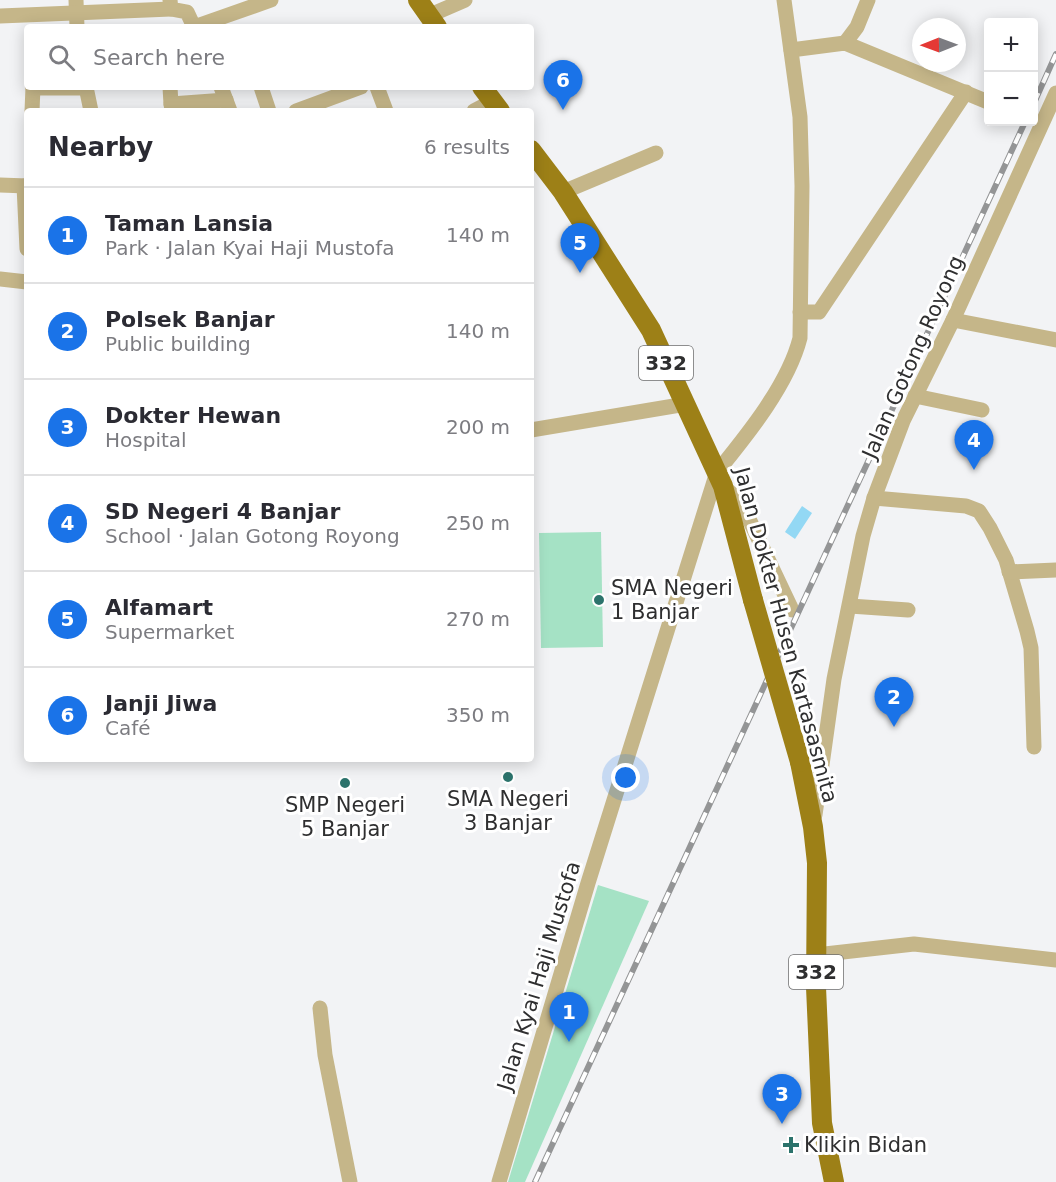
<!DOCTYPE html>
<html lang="en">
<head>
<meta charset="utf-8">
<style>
	body { margin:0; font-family:"DejaVu Sans",sans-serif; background:#f7f7f7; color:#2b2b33 }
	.controls { position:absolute; right:18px; top:18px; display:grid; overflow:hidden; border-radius:6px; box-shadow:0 3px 15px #0003 }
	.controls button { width:54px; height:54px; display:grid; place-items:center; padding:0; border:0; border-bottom:2px solid #e1e1e2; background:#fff; color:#2b2b33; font:30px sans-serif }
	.compass { position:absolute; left:912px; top:18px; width:54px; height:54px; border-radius:50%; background:#fff; box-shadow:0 3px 15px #0003; rotate:269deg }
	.you { position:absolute; left:626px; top:778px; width:21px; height:21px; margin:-15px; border:4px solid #fff; border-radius:50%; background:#1a73e8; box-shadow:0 0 0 9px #1a73e833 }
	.badge { display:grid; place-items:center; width:39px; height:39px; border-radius:50%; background:#1a73e8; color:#fff; font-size:20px; font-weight:700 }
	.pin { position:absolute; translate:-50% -50px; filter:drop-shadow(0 2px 3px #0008) }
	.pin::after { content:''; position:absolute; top:32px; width:21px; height:18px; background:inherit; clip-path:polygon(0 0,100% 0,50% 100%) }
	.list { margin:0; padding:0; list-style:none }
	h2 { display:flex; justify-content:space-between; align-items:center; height:78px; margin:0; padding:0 24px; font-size:26px }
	h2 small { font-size:20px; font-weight:400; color:#7c7c81 }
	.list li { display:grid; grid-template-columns:39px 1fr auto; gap:18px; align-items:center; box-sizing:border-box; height:96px; padding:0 24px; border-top:2px solid #e1e1e2 }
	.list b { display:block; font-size:22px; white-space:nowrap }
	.list p { margin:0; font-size:20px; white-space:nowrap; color:#7c7c81 }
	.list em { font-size:20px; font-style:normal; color:#7c7c81 }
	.icon { flex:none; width:33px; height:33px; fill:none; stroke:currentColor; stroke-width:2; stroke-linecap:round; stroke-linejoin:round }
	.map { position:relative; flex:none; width:1056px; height:1182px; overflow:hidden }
	.search { position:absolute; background:#fff; box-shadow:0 3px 15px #0003; left:24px; top:24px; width:510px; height:66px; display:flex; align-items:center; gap:15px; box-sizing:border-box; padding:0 21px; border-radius:6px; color:#7c7c81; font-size:22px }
	.panel { position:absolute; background:#fff; box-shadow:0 3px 15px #0003; left:24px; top:108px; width:510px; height:654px; border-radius:6px }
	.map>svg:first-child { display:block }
	.green { fill:#a5e2c5 }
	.water { fill:#93d8f4 }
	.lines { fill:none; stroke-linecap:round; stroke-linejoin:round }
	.minor { stroke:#c5b689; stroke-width:15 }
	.major { stroke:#9d8017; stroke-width:20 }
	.rail-casing { stroke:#949596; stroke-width:6 }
	.rail { stroke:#fff; stroke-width:4; stroke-dasharray:11; stroke-linecap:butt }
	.major-bridge { stroke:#9d8017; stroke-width:20 }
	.poi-dot { fill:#2c736c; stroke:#fff; stroke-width:2 }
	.labels { text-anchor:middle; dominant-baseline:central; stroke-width:6; stroke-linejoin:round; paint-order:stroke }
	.shield { fill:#fff; stroke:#6d6d6e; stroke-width:1.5 }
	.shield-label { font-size:20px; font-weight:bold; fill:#2f2f30 }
	.street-label { font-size:21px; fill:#2f2f30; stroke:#fff }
	.poi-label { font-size:21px; fill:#2f2f30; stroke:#fff; text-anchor:start }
</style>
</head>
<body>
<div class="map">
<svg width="1056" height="1182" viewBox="0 0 1056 1182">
	<rect width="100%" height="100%" fill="#f2f3f5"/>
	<g class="green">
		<polygon points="601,532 603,647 541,648 539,533"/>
		<polygon points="598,885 649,901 525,1182 508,1182"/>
	</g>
	<polygon class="water" points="802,506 812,513 795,539 785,532"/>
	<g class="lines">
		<g class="minor">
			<polyline points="76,0 77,27"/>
			<polyline points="170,0 171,9 187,12 194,27"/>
			<polyline points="0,16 171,9"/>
			<polyline points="428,16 465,0"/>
			<polyline points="194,27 271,0"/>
			<polyline points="845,43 857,27 868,0"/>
			<polyline points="791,50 845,43 988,102"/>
			<polyline points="86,87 91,111"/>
			<polyline points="170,87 171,104"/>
			<polyline points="221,87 230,111"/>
			<polyline points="261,87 269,111"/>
			<polyline points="377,87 386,111"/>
			<polyline points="33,88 86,88"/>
			<polyline points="32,111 33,87"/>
			<polyline points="172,111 171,104 226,100"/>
			<polyline points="296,111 361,87"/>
			<polyline points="474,111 493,101"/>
			<polyline points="0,185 27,186"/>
			<polyline points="24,186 27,249"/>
			<polyline points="563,192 656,153"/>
			<polyline points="0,279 27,282"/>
			<polyline points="800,312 819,312 966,92"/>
			<polyline points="953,320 1056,340"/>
			<polyline points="915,396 982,410"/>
			<polyline points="531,430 686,404"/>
			<polyline points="723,486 741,502 792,610"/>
			<polyline points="874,498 966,506 979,511 990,528 1006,560 1027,631 1031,648 1034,747"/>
			<polyline points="1009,572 1056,570"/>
			<polyline points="850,606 908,610"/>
			<polyline points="815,815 834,679 863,536 874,498 903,421 953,320 1056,93"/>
			<polyline points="816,955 914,944 1056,960"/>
			<polyline points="320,1008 325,1055 350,1182"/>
			<path d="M 499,1182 L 588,883 L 717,472 C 747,435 788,385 800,338 L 802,186 L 800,117 L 784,0"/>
		</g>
		<g class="major">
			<polyline points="418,0 437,27"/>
			<polyline points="482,87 500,111"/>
			<polyline points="531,150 563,192 651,330 723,486 753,600"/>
			<polyline points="800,762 813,827 817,863 816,987 822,1123 834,1182"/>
		</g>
		<g class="rail-casing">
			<g id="rail">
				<polyline points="1034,103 1056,54"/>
				<polyline points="535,1182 1025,122"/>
			</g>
		</g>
		<use href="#rail" class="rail"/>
		<polyline class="major-bridge" points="753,600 800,762"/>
	</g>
	<g class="poi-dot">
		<circle cx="599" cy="600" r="6"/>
		<circle cx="508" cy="777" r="6"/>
		<circle cx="345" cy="783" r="6"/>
		<path d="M788 1136h6v6h6v6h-6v6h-6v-6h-6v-6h6z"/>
	</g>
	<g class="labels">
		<g class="shield">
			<rect x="639" y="346" width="54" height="34" rx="4.5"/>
			<rect x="789" y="955" width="54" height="34" rx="4.5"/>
		</g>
		<g class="shield-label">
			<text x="666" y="363">332</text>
			<text x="816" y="972">332</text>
		</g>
		<g class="street-label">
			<text transform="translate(913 357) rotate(-66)">Jalan Gotong Royong</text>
			<text transform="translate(786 635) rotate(75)">Jalan Dokter Husen Kartasasmita</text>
			<text transform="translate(539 976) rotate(-73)">Jalan Kyai Haji Mustofa</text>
		</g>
		<g class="poi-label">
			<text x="611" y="588">SMA Negeri<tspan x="611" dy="24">1 Banjar</tspan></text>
			<text x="508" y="799" text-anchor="middle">SMA Negeri<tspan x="508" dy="24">3 Banjar</tspan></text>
			<text x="345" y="805" text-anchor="middle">SMP Negeri<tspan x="345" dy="24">5 Banjar</tspan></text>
			<text x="804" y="1145">Klikin Bidan</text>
		</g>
	</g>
</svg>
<div class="controls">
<button>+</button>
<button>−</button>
</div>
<svg class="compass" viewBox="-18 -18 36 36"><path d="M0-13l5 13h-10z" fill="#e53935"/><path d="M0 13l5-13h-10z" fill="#7c7c81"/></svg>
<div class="you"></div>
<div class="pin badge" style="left:569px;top:1042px">1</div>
<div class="pin badge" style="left:894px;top:727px">2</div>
<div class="pin badge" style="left:782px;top:1124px">3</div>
<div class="pin badge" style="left:974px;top:470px">4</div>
<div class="pin badge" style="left:580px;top:273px">5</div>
<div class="pin badge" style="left:563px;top:110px">6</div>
<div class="search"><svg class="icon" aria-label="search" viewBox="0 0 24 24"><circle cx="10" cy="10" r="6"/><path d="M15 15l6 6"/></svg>Search here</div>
<section class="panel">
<h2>Nearby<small>6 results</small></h2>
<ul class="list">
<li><span class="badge">1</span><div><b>Taman Lansia</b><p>Park · Jalan Kyai Haji Mustofa</p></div><em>140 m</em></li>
<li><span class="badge">2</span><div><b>Polsek Banjar</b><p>Public building</p></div><em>140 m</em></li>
<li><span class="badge">3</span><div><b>Dokter Hewan</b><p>Hospital</p></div><em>200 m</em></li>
<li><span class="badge">4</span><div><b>SD Negeri 4 Banjar</b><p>School · Jalan Gotong Royong</p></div><em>250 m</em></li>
<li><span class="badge">5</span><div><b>Alfamart</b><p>Supermarket</p></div><em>270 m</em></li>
<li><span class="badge">6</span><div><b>Janji Jiwa</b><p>Café</p></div><em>350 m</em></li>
</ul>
</section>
</div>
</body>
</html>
